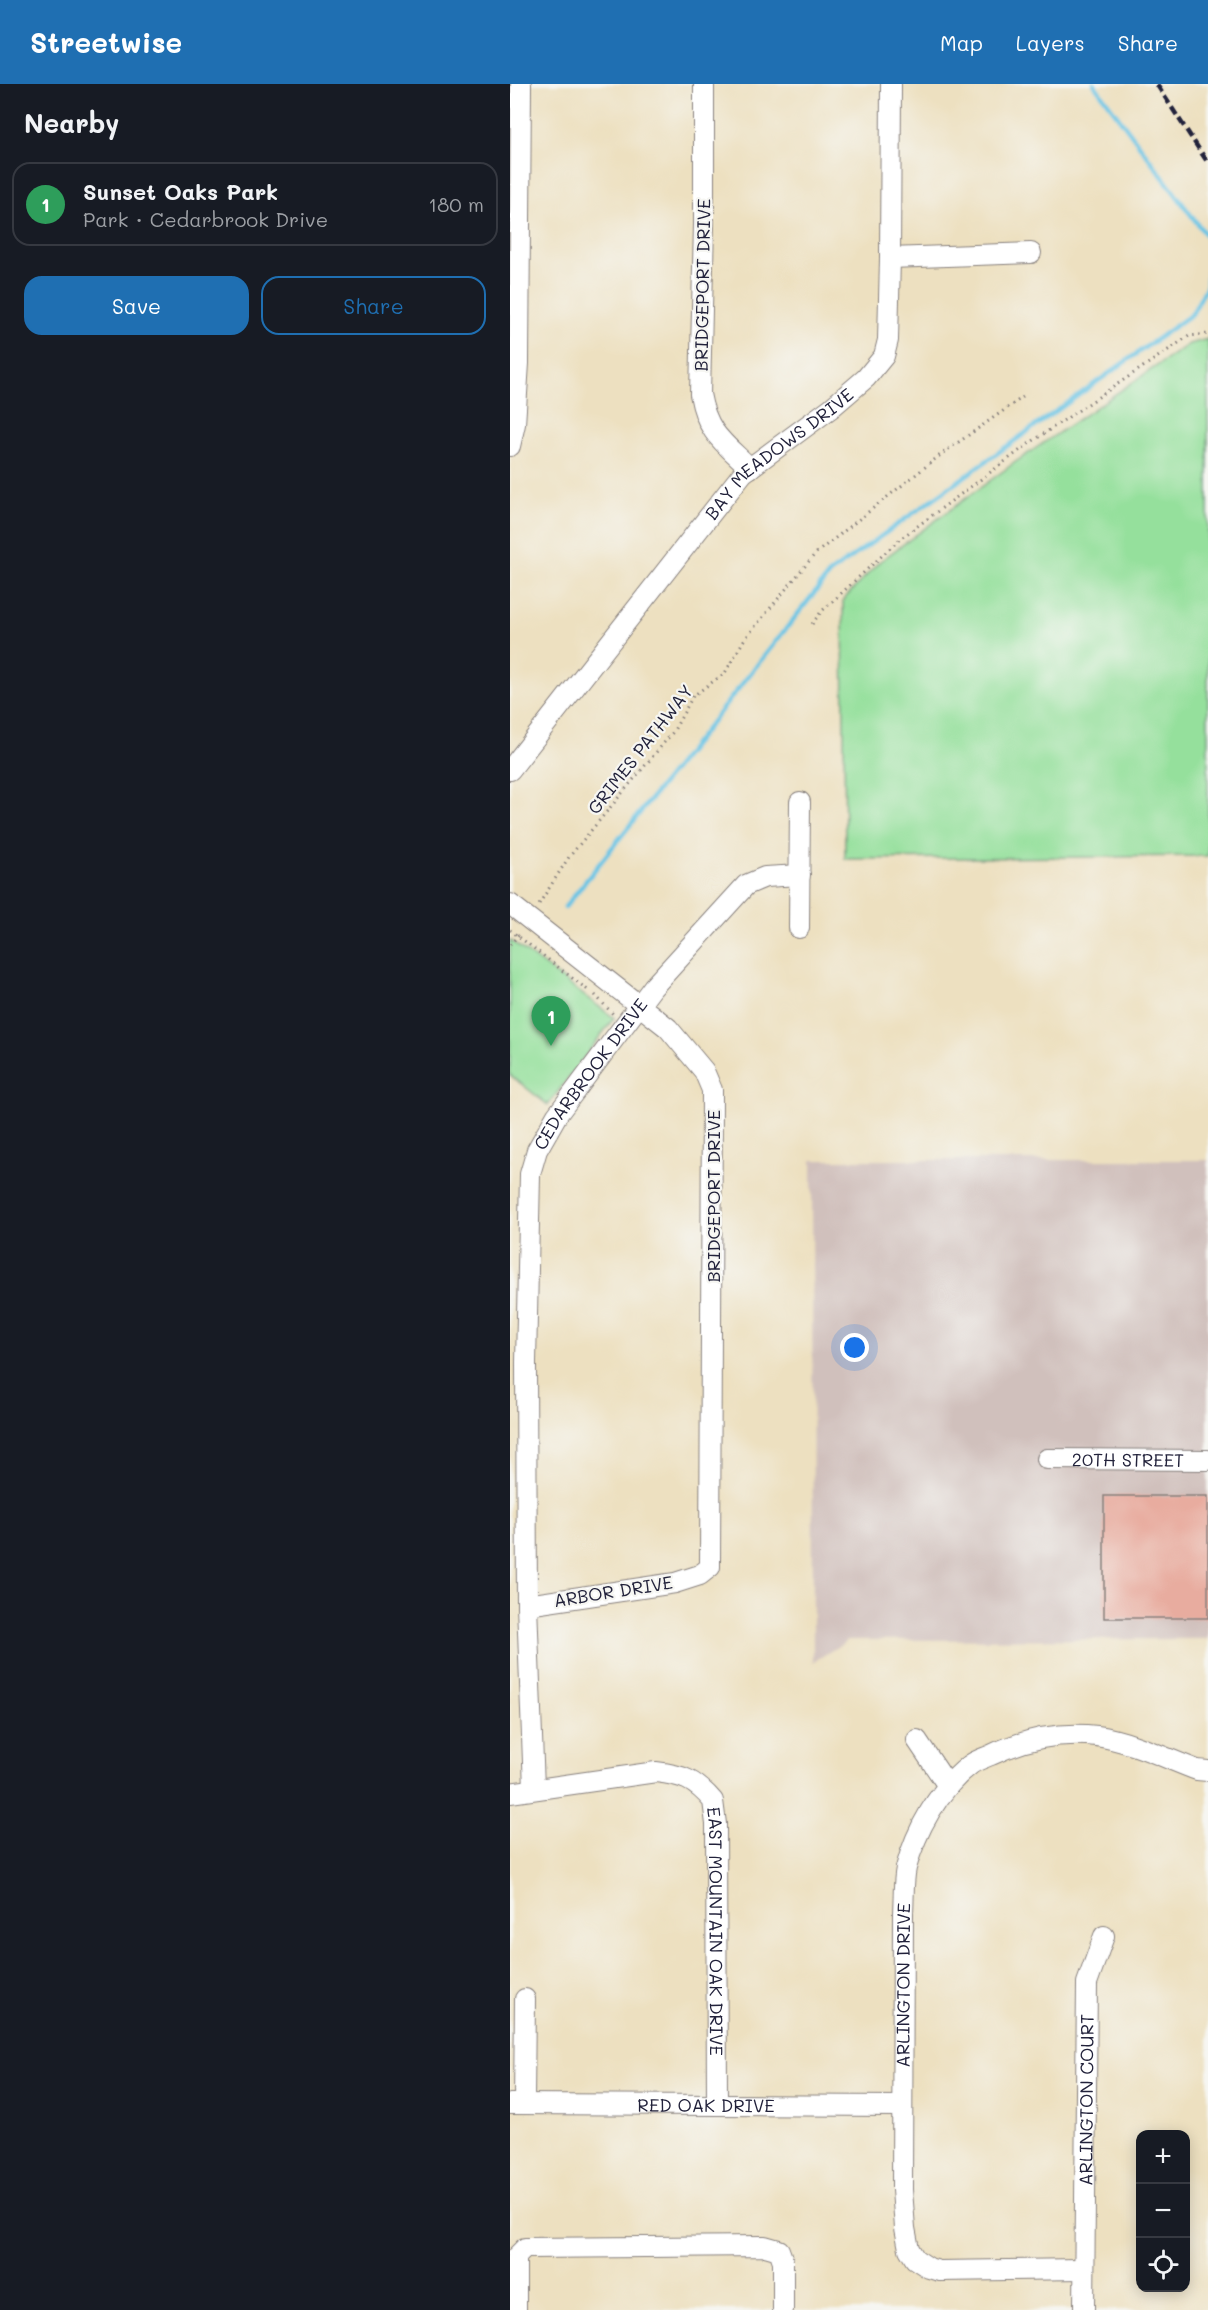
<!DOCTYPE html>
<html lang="en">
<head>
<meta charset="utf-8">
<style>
	body { margin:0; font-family:Mali,sans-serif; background:#20242c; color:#f1f3f6 }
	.controls { position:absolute; right:18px; bottom:18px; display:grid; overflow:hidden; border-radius:12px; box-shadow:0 3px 15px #0003 }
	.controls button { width:54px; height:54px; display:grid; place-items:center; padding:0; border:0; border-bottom:2px solid #363941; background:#171b24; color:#f1f3f6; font:30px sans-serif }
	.you { position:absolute; left:345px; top:1264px; width:21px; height:21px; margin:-15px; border:4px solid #fff; border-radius:50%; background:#1a73e8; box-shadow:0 0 0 9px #1a73e833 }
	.badge { display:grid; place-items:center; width:39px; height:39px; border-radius:50%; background:#1f6fb2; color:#fff; font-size:20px; font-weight:700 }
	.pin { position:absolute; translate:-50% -50px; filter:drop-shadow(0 2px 3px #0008) }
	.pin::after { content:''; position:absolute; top:32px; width:21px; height:18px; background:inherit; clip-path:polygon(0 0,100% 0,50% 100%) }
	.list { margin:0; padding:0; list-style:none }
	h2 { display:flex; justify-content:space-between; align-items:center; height:78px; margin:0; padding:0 24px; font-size:26px }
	h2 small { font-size:20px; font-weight:400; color:#9ea1a6 }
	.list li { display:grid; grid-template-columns:39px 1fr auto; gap:18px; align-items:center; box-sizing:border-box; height:84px; margin:0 12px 12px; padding:0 12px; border:2px solid #363941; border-radius:18px }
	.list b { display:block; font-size:22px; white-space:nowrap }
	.list p { margin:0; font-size:20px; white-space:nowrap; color:#9ea1a6 }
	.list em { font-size:20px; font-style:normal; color:#9ea1a6 }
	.actions { display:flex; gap:12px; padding:18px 24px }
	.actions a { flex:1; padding:14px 0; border:2px solid #1f6fb2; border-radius:18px; text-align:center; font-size:21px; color:#1f6fb2 }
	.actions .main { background:#1f6fb2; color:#fff }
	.icon { flex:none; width:33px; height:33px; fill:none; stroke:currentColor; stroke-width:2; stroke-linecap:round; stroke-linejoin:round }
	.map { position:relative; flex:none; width:698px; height:2226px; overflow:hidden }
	header { display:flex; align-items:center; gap:36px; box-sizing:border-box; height:84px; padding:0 30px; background:#1f6fb2; color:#fff }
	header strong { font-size:28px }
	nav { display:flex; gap:33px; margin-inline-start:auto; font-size:21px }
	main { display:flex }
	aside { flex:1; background:#171b24 }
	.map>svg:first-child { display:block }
	.industrial { fill:#d0c0bc }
	.green { fill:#95e09c; stroke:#5c816c; stroke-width:1.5 }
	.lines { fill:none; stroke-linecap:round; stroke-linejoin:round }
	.stream { stroke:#67c4e5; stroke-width:4.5 }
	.building { fill:#e8ac9f }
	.minor-casing { stroke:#88817e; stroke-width:22 }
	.path { stroke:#88817e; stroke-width:3; stroke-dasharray:1.5 4.5; stroke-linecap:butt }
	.minor { stroke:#fff; stroke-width:20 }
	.rail { stroke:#22223b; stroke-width:4.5; stroke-dasharray:9 4.5; stroke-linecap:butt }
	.labels { text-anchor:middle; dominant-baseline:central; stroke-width:4.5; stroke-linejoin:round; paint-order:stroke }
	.street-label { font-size:18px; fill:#22223b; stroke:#f6f6f2 }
</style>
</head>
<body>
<header>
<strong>Streetwise</strong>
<nav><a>Map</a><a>Layers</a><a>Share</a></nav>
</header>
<main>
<aside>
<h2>Nearby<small></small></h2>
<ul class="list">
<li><span class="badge" style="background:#2e9e5b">1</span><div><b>Sunset Oaks Park</b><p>Park · Cedarbrook Drive</p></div><em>180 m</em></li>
</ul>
<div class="actions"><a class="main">Save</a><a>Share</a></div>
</aside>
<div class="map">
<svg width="698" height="2226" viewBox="0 0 698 2226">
	<rect width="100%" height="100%" fill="#f6f6f2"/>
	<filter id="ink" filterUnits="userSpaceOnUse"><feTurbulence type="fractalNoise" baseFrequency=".0167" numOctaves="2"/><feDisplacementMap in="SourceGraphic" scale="12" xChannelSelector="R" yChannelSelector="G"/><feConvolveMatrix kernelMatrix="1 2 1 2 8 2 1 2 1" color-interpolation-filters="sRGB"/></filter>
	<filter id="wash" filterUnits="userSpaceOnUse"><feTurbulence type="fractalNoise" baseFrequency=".008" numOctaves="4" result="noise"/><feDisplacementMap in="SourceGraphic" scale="24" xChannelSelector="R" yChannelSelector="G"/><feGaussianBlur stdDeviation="1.35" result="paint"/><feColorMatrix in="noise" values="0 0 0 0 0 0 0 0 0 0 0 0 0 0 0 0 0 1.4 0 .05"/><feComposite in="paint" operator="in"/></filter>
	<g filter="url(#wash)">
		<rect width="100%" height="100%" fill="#ede0c0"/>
		<polygon class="industrial" points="302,1076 698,1076 698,1555 338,1556 303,1578"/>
		<g class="green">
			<polygon points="698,255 698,772 335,775 333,516 369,478 504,379 679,260"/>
			<polygon points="0,856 104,934 38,1021 0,991"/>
		</g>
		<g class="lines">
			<g class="stream">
				<polyline points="584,0 698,154"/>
				<polyline points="55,823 321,488 682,230 697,202 698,187"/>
			</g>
		</g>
		<g id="blocks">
			<rect class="building" x="594" y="1412" width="104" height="122"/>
		</g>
	</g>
	<g filter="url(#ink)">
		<use href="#blocks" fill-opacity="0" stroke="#88817e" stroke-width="1.5"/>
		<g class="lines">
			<g class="minor-casing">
				<g id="minor">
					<path d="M 194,0 L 194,140 L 190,310 C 197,349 213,358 240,384"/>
					<polyline points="380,174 521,169"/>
					<polyline points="0,362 5,340 9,279 11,0"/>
					<path id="s1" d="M 0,686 L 233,389 L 321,324 L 356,294 L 374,272 L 378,256 L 380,174 L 381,0"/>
					<polyline points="0,820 158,944 194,987 202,1006 200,1483 190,1491 165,1499 17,1521"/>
					<polyline points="289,844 290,718"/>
					<path id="s2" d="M 537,1375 L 698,1376"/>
					<polyline points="407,1656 438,1702"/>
					<path id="s3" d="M 24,1704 L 17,1521 L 16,1279 L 20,1090 L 27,1066 L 47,1031 L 143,903 L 236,801 L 255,793 L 290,791"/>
					<path id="s4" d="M 0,1709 L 146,1688 C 173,1691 185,1696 203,1717 L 206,1740 L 207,2021"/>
					<path id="s5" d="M 0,2020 L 392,2022"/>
					<polyline points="14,2020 15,1915"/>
					<path id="s6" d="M 574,2185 L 429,2187 L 419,2184 L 405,2175 L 399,2165 L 395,2144 L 392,2106 L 393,1829 C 394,1815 393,1798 396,1784 C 406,1746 429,1705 460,1681 C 466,1676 474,1674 481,1671 C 514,1655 551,1648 587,1652 C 621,1657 655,1674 687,1686 L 698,1687"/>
					<polyline points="6,2226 6,2173 15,2164 255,2162 269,2166 273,2177 273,2226"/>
					<path id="s7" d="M 574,2226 L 577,1899 L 594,1852"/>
				</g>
			</g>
			<g class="path">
				<polyline points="302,540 311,528 390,455 520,359 679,252 698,250"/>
				<polyline points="29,820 59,773 163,648 183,612 215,589 234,556 305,470 433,369 513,313"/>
				<polyline points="0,846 79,907"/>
				<polyline points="0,861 9,850"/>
				<polyline points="85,911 103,930"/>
			</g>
			<use href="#minor" class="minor"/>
			<polyline class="rail" points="647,1 698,79"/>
		</g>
	</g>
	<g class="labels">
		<g class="street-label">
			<text transform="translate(192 201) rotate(-89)">BRIDGEPORT DRIVE</text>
			<text stroke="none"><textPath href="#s1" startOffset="417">BAY MEADOWS DRIVE</textPath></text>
			<text transform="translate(130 665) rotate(-52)">GRIMES PATHWAY</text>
			<text stroke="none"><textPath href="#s3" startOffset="732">CEDARBROOK DRIVE</textPath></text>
			<text transform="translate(203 1112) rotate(-90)">BRIDGEPORT DRIVE</text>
			<text stroke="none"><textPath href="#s2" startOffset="81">20TH STREET</textPath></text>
			<text transform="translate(103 1507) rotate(-9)">ARBOR DRIVE</text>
			<text stroke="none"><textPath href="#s4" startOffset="344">EAST MOUNTAIN OAK DRIVE</textPath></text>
			<text stroke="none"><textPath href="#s6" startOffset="448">ARLINGTON DRIVE</textPath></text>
			<text stroke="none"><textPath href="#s7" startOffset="210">ARLINGTON COURT</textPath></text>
			<text stroke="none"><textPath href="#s5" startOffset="196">RED OAK DRIVE</textPath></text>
		</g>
	</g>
</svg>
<div class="controls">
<button>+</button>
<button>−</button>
<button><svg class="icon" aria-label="locate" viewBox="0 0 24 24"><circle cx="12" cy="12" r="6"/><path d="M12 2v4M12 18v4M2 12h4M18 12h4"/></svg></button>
</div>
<div class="you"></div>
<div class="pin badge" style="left:41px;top:962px;background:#2e9e5b">1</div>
</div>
</main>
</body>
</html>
